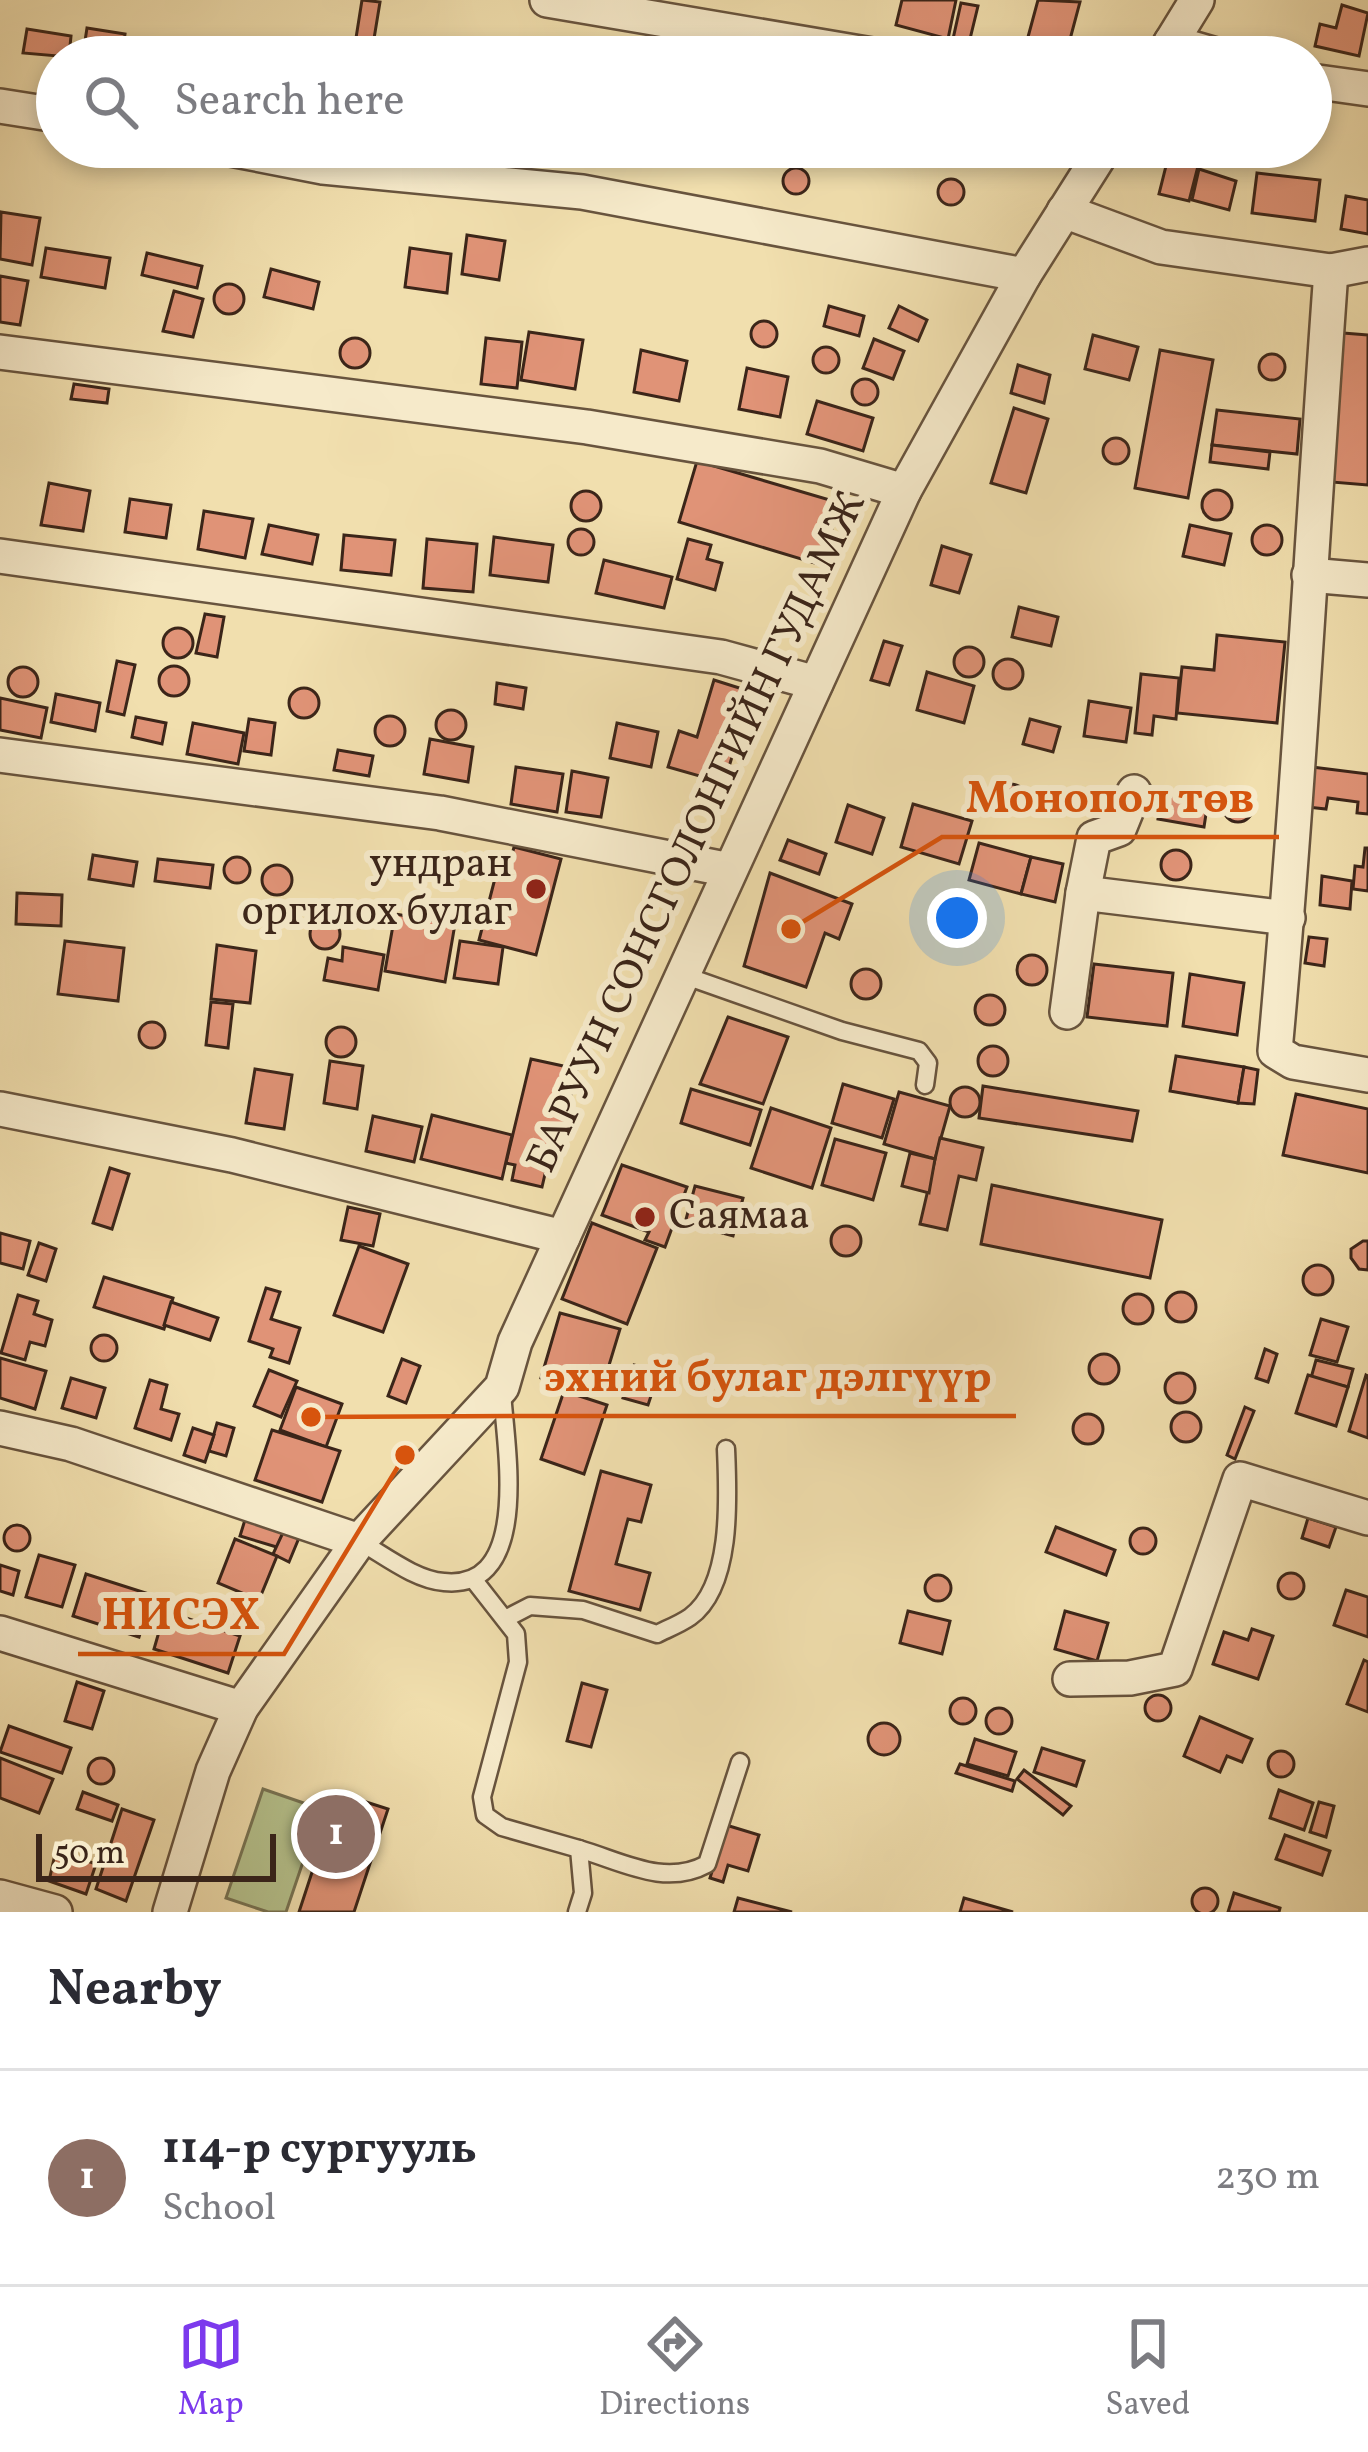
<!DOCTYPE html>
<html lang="en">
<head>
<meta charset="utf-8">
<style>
	body { margin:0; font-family:Vollkorn,serif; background:#f2f2f3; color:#2b2b33 }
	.scale { position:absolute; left:36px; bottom:30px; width:240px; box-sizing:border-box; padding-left:12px; border:6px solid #3b2519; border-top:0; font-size:33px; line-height:42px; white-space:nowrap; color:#3b2519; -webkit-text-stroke:9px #f6eaca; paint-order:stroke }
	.you { position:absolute; left:957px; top:918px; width:42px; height:42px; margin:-30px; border:9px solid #fff; border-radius:50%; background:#1a73e8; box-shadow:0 0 0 18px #1a73e833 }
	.badge { display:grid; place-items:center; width:78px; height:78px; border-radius:50%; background:#7c3aed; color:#fff; font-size:39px; font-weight:700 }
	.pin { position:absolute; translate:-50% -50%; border:6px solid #fff; box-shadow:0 3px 12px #0006 }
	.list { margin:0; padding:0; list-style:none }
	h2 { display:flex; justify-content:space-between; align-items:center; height:156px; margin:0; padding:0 48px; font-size:51px }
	h2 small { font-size:39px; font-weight:400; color:#7c7c81 }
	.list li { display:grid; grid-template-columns:78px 1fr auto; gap:36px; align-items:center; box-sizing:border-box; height:216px; padding:0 48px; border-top:3px solid #e1e1e2 }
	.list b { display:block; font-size:45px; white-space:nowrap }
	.list p { margin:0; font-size:39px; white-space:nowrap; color:#7c7c81 }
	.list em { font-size:39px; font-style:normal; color:#7c7c81 }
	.icon { flex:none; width:66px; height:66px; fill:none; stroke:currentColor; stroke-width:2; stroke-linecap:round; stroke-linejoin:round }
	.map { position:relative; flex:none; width:1368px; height:1912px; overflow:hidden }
	.search { position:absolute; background:#fff; box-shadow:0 6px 18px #0003; left:36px; right:36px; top:36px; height:132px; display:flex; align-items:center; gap:30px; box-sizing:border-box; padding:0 42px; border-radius:66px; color:#7c7c81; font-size:45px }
	.sheet { height:372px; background:#fff }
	nav { display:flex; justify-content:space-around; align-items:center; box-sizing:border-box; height:168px; border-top:3px solid #e1e1e2; background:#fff; font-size:33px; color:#7c7c81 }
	nav a { display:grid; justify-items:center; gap:6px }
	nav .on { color:#7c3aed }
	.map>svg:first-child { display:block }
	.green { fill:#b6c38e; stroke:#787454; stroke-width:3 }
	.building { fill:#e09377; stroke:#3b2519; stroke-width:3 }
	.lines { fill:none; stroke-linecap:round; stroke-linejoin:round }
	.service-casing { stroke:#68543e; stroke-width:21 }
	.minor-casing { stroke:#68543e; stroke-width:38 }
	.service { stroke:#f6eaca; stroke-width:16 }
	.minor { stroke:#f6eaca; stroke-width:33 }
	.poi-dot { fill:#8f2418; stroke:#f6eaca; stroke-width:4.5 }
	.labels { text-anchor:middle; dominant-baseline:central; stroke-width:12; stroke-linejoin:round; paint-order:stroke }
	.street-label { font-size:42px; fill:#3b2519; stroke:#f6eaca }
	.poi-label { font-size:42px; fill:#3b2519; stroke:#f6eaca; text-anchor:end }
	.leader { fill:none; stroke:#d7540d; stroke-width:4.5 }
	.callout-dot { fill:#d7540d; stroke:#f6eaca; stroke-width:4.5 }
	.callout-label { font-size:45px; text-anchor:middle; font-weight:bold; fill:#d7540d; stroke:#f6eaca; stroke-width:12; stroke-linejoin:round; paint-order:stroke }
</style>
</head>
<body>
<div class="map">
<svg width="1368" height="1912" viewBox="0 0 1368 1912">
	<rect width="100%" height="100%" fill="#f1dfae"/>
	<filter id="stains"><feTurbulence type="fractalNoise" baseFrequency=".00167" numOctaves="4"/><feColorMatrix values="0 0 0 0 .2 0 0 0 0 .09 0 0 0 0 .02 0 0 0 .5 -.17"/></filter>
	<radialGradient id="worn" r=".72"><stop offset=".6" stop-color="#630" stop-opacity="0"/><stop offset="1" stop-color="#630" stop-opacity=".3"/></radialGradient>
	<polygon class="green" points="263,1789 321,1809 286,1912 268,1912 226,1898"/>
	<g class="building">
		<polygon points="362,0 380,2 371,57 353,57"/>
		<polygon points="902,0 956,0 948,39 896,25"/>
		<polygon points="1038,0 1080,2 1068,47 1028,37"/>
		<polygon points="961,3 978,6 969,43 953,39"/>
		<polygon points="1342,5 1368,13 1359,56 1315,46 1320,24 1336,28"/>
		<polygon points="87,28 125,34 122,57 83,54"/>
		<polygon points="27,29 71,36 69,57 23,53"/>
		<polygon points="1168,158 1198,166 1189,201 1159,194"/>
		<circle cx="796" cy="181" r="13"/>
		<polygon points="1199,169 1236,181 1229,210 1192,200"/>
		<polygon points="1257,173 1320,180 1315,221 1252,213"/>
		<circle cx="951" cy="192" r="13"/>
		<polygon points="1346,196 1368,200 1368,234 1341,229"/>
		<polygon points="1,212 40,218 32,265 0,259"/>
		<polygon points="467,235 505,241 499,280 462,274"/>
		<polygon points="46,248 110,258 105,288 41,277"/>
		<polygon points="410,248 451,254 447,293 405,287"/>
		<polygon points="147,253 202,266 197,288 142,275"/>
		<polygon points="271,269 319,282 313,309 264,297"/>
		<polygon points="0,276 28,281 20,325 0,322"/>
		<circle cx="229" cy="299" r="15"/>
		<polygon points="174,291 203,299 193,337 163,331"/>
		<polygon points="829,306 864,316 859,336 824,326"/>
		<polygon points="899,306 927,320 918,341 889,328"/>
		<circle cx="764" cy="334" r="13"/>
		<polygon points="529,332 583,340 575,389 521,380"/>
		<polygon points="1343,333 1368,335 1368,485 1331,482"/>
		<polygon points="1093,335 1138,347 1129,380 1085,369"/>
		<polygon points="486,338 522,342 517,388 481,384"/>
		<circle cx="355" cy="353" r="15"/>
		<polygon points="874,339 904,351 893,379 863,368"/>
		<circle cx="826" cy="360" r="13"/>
		<polygon points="641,350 687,361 679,401 634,392"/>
		<polygon points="1160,350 1213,360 1188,498 1135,488"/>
		<circle cx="1272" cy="367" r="13"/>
		<polygon points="1018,365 1050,375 1044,403 1011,393"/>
		<polygon points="747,368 788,377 780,417 739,409"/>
		<circle cx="865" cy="392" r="13"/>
		<polygon points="74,384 109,389 107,403 71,399"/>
		<polygon points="817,401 873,418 863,451 807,434"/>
		<polygon points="1014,408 1048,419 1026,493 991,483"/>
		<polygon points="1217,410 1300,419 1297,454 1212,445"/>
		<circle cx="1116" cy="451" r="13"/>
		<polygon points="1212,445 1270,452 1268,469 1210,462"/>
		<polygon points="697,461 840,503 821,565 679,522"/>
		<polygon points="49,483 90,491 83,531 41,525"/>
		<circle cx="1217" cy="505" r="15"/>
		<circle cx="586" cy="506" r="15"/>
		<polygon points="130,499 171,505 166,538 125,532"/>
		<polygon points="204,511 253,519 245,558 198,549"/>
		<polygon points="269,525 318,535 312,564 262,554"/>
		<polygon points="1190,525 1231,534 1224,565 1183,556"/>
		<circle cx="1267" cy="540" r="15"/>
		<circle cx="581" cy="542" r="13"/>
		<polygon points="344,535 395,540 391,575 341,570"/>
		<polygon points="494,537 553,545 548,582 490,575"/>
		<polygon points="427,539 477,544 473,592 423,588"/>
		<polygon points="688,539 711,545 707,559 722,563 715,590 677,579"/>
		<polygon points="942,546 971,555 959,593 931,585"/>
		<polygon points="604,560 672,577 664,608 596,593"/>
		<polygon points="1019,607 1058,617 1051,646 1012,637"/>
		<polygon points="205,614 224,617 217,657 196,653"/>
		<circle cx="178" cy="643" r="15"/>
		<polygon points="1217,635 1285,642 1277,723 1177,713 1182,667 1214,670"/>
		<polygon points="884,641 902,646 889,685 871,680"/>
		<circle cx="969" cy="662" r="15"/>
		<circle cx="1008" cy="674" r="15"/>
		<polygon points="117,661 135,665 124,715 107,711"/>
		<circle cx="174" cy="681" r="15"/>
		<circle cx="23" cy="682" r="15"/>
		<polygon points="927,672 974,686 964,723 917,710"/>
		<polygon points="1141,674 1179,678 1176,719 1154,716 1152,735 1135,733"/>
		<polygon points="714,680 752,692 724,783 668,767 679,731 697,737"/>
		<polygon points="497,683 526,688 523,709 495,704"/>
		<circle cx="304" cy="703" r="15"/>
		<polygon points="56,694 100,703 95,731 51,722"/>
		<polygon points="0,698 47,708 41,738 0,730"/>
		<polygon points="1089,701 1131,708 1126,742 1084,736"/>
		<circle cx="451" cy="725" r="15"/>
		<circle cx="390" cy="731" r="15"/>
		<polygon points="136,717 166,723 162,744 132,737"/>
		<polygon points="249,719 275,723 271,755 244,751"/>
		<polygon points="1030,719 1060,727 1053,752 1023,744"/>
		<polygon points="193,723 244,733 238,764 187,754"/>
		<polygon points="617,723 658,732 651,767 610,758"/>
		<polygon points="430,739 473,747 468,782 424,774"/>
		<polygon points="338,750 373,756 369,776 334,770"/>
		<polygon points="516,767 563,774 557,812 511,804"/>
		<polygon points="1312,767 1368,774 1368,814 1357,813 1358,802 1328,798 1326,809 1307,807"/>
		<polygon points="572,771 608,778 601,817 566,812"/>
		<circle cx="1011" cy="799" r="15"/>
		<circle cx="1238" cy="807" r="15"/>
		<polygon points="1162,794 1208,801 1204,827 1158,819"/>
		<polygon points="913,804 972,821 959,864 901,847"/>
		<polygon points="848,805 884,818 872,854 836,842"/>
		<polygon points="788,840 826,854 819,874 780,860"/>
		<polygon points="979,843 1031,857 1021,894 969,880"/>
		<polygon points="514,847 561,859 536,955 479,940 499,863 509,866"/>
		<polygon points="1365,848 1368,848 1368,891 1353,889 1355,866 1363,867"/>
		<circle cx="1176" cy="865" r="15"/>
		<polygon points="93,855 137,862 133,886 89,879"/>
		<circle cx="237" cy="870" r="13"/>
		<polygon points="1031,857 1063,864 1055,902 1021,894"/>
		<polygon points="158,859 213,865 210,888 155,881"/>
		<circle cx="277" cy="880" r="15"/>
		<polygon points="770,873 852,904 839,939 825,933 806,987 744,966"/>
		<polygon points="1322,876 1352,881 1350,909 1320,905"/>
		<polygon points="17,893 62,895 61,926 16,924"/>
		<polygon points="395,914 455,924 445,982 385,971"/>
		<circle cx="325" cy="934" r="15"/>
		<polygon points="1309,937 1327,939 1324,966 1305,963"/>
		<polygon points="65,941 124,948 118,1001 58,994"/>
		<polygon points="460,941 503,947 498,984 454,978"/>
		<polygon points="217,945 256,951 250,1003 211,999"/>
		<polygon points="343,947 384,955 378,990 324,980 328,958 342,961"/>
		<circle cx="1032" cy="970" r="15"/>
		<polygon points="1094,964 1173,973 1167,1026 1087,1017"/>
		<circle cx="866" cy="984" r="15"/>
		<polygon points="1190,974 1244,983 1237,1035 1183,1026"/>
		<circle cx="990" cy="1010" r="15"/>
		<polygon points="211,1002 233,1004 228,1048 206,1045"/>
		<polygon points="728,1017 788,1037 763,1104 700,1084"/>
		<circle cx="152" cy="1035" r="13"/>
		<circle cx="341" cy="1042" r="15"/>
		<circle cx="993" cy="1061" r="15"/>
		<polygon points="1176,1056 1244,1067 1238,1103 1170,1091"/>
		<polygon points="531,1059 577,1069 553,1171 546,1170 542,1187 512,1180 515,1165 506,1163"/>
		<polygon points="330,1061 363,1066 357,1109 324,1103"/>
		<polygon points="1244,1067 1258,1070 1254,1104 1238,1103"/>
		<polygon points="255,1069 292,1075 284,1129 246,1123"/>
		<polygon points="843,1084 894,1099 882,1138 832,1123"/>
		<polygon points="983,1086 1138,1111 1132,1141 979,1118"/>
		<circle cx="965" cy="1102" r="15"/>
		<polygon points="691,1089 761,1110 750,1145 681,1123"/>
		<polygon points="899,1092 950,1106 935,1159 884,1144"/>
		<polygon points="1296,1094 1368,1109 1368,1173 1283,1155"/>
		<polygon points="771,1108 831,1128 812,1188 751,1168"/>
		<polygon points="432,1115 512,1135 502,1179 421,1159"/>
		<polygon points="373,1116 422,1127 414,1162 366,1151"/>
		<polygon points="940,1138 983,1148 976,1180 959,1176 947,1230 920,1224"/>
		<polygon points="835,1139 886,1153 873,1200 822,1185"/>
		<polygon points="910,1153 935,1159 929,1193 902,1186"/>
		<polygon points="622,1165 687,1187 665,1247 645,1240 649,1232 602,1215"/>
		<polygon points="110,1168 129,1174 112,1229 93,1223"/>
		<polygon points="992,1185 1162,1220 1150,1278 981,1244"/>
		<polygon points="695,1186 743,1198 733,1236 685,1223"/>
		<polygon points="348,1207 380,1214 373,1246 341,1240"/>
		<polygon points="592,1223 657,1248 627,1324 562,1299"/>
		<circle cx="846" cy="1241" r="15"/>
		<polygon points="0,1233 30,1241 23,1269 0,1263"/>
		<polygon points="1363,1241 1368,1241 1368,1270 1359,1269 1351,1258 1351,1249"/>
		<polygon points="39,1243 56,1249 46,1281 28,1275"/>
		<polygon points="359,1246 408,1264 383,1332 334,1315"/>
		<circle cx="1318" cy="1280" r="15"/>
		<polygon points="104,1277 173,1298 164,1329 94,1307"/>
		<polygon points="266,1288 280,1292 271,1319 300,1328 289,1363 270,1357 273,1349 249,1341"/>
		<circle cx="1181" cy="1307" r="15"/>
		<circle cx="1138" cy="1309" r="15"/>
		<polygon points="18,1295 38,1301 34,1314 52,1320 45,1346 30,1342 25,1360 1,1353"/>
		<polygon points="171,1302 218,1318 210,1340 164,1325"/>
		<polygon points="560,1313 620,1329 600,1395 541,1378"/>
		<polygon points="1321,1319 1348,1327 1337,1362 1310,1355"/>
		<circle cx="104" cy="1348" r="13"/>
		<polygon points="1265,1349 1277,1354 1268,1382 1256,1378"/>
		<circle cx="1104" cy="1369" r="15"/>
		<polygon points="0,1358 46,1371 35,1409 0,1398"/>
		<polygon points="402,1359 420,1366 406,1403 388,1396"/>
		<polygon points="1316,1360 1353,1369 1348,1387 1311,1378"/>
		<polygon points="634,1365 659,1372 648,1405 623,1398"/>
		<polygon points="269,1370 297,1381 281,1417 254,1406"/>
		<circle cx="1180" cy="1388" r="15"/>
		<polygon points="1308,1375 1348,1387 1336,1426 1296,1413"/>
		<polygon points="1366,1375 1368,1376 1368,1438 1349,1431"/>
		<polygon points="71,1378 105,1388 96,1418 62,1408"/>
		<polygon points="150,1380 167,1385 161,1409 179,1414 171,1440 135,1428"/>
		<polygon points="296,1387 342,1404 326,1447 280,1430"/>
		<polygon points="564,1391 607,1405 584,1474 541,1459"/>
		<polygon points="1245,1407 1254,1411 1235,1459 1227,1455"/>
		<circle cx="1186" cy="1427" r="15"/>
		<circle cx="1088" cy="1429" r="15"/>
		<polygon points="217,1423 234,1428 226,1456 209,1451"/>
		<polygon points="193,1428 214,1435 205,1462 184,1455"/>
		<polygon points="272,1430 340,1451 322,1502 255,1480"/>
		<polygon points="601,1471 651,1485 641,1522 628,1519 616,1564 650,1573 640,1610 569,1591"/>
		<polygon points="248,1510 286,1526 280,1548 240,1536"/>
		<polygon points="1308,1518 1336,1527 1329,1547 1302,1538"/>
		<circle cx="17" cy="1538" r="13"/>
		<polygon points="286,1526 301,1533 289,1562 273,1554"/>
		<polygon points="1056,1527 1115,1550 1106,1575 1046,1552"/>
		<circle cx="1143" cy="1541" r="13"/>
		<polygon points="235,1539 277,1556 259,1600 218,1583"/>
		<polygon points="39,1555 75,1565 62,1607 26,1597"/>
		<polygon points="0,1565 19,1571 13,1595 0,1591"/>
		<circle cx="1291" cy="1586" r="13"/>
		<polygon points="86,1574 152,1595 139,1637 73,1616"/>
		<circle cx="938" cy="1588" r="13"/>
		<polygon points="1346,1590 1368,1597 1368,1637 1334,1625"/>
		<polygon points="165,1611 240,1636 228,1673 154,1649"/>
		<polygon points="908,1611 950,1621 942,1654 900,1643"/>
		<polygon points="1065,1611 1108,1623 1097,1661 1055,1649"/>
		<polygon points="1252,1629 1273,1636 1258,1679 1213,1664 1224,1632 1248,1640"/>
		<polygon points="1364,1660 1368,1662 1368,1712 1347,1704"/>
		<polygon points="77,1682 104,1691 92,1729 65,1721"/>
		<polygon points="582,1683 607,1690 591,1747 567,1741"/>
		<circle cx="1158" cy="1708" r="13"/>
		<circle cx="963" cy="1711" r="13"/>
		<circle cx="999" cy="1721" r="13"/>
		<polygon points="1200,1717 1252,1739 1242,1762 1227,1756 1220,1772 1184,1756"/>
		<circle cx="884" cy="1739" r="16"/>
		<polygon points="9,1726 71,1748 62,1773 0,1752"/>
		<polygon points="975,1739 1016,1752 1008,1776 967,1764"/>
		<polygon points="1042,1748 1084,1761 1076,1786 1034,1772"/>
		<circle cx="1281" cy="1764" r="13"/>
		<circle cx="101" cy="1771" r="13"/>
		<polygon points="0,1758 53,1779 39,1813 0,1798"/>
		<polygon points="960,1764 1015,1781 1012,1791 956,1773"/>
		<polygon points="1024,1770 1071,1806 1063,1815 1017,1779"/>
		<polygon points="1279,1790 1313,1803 1304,1830 1270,1818"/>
		<polygon points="83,1792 118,1805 112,1821 77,1809"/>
		<polygon points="338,1793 388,1809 354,1912 299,1912"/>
		<polygon points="1319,1802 1334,1806 1326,1837 1310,1832"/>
		<polygon points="122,1809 154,1820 126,1901 96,1889"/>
		<polygon points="726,1825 759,1835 748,1871 728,1865 723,1882 710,1878"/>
		<polygon points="1285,1835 1330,1851 1322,1875 1276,1859"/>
		<polygon points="56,1850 96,1864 86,1894 49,1881"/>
		<circle cx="1205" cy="1901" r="13"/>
		<polygon points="1234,1893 1280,1908 1279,1912 1228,1912"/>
		<polygon points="738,1898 792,1912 734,1912"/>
		<polygon points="964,1898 1013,1912 960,1912"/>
	</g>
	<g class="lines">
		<g class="service-casing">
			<g id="service">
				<polyline points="683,975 842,1031 919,1051 928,1063 925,1085"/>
				<path d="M 359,1541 C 384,1555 415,1580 444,1582 C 533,1591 505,1443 502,1392"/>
				<polyline points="473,1579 516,1634 518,1662 482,1797 485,1815 502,1827 579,1849 583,1893 577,1912"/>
				<path d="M 505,1619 L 530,1606 L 583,1610 L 657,1634 C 667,1629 680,1624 690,1617 C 733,1586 728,1496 726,1449"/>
				<path d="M 579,1849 C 623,1862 665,1887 707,1864 L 740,1762"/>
			</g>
		</g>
		<g class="minor-casing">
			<g id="minor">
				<polyline points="547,0 884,57"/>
				<polyline points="1171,42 1223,57"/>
				<polyline points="1162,57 1197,0"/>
				<polyline points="1311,81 1368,89"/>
				<polyline points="0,106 57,115"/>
				<polyline points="220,147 323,167 582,192 1024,275"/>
				<polyline points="1064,211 1161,247 1331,271 1368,264"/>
				<path d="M 1331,271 C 1312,531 1299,791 1275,1051 L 1293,1062 L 1368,1075"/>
				<polyline points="0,352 587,427 820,466 904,491"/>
				<polyline points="0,556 721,657 816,683"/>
				<polyline points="1309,575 1368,580"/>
				<polyline points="0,755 440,813 730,870"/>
				<polyline points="1083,893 1094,838 1119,829 1134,792"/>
				<polyline points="1067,1012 1083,893 1288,918"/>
				<polyline points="0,1109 232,1155 563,1237"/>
				<polyline points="0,1428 71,1444 359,1541"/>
				<polyline points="0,1633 241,1708"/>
				<polyline points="1070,1679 1130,1678 1175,1669 1240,1479 1368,1518"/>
				<polyline points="0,1897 55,1912"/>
				<polyline points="170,1912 213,1771 241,1708 359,1541 502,1387 515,1342 904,491 1024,275 1105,147"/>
			</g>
		</g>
		<use href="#service" class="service"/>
		<use href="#minor" class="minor"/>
	</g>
	<g class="poi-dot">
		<circle cx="536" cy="889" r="12"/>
		<circle cx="645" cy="1217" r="12"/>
	</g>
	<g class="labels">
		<g class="street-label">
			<text transform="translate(698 833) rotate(-65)">БАРУУН СОНСГОЛОНГИЙН ГУДАМЖ</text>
		</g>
		<g class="poi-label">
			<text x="512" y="865">ундран<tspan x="512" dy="48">оргилох булаг</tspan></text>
			<text x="669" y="1217" text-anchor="start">Саямаа</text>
		</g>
	</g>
	<path class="leader" d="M791 929L942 837H1279M311 1417L520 1416H1016M405 1455L284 1654H78"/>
	<g class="callout-dot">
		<circle cx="791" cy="929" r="12"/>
		<circle cx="311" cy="1417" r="12"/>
		<circle cx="405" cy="1455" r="12"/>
	</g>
	<g class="callout-label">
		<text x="1110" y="812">Монопол төв</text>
		<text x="768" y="1391">эхний булаг дэлгүүр</text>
		<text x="181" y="1629">НИСЭХ</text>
	</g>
	<rect width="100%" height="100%" filter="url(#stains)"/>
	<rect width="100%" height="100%" fill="url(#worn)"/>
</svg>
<div class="scale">50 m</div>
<div class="you"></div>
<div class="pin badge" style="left:336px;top:1834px;background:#8d6e63">1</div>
<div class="search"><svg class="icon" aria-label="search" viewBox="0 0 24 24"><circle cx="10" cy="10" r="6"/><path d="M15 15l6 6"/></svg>Search here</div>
</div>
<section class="sheet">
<h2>Nearby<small></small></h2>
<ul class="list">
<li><span class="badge" style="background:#8d6e63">1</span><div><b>114-р сургууль</b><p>School</p></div><em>230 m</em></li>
</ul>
</section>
<nav>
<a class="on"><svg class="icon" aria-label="map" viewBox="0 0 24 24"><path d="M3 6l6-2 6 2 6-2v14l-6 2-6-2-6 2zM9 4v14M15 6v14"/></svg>Map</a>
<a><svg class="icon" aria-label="directions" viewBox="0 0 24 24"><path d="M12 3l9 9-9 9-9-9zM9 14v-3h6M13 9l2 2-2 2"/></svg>Directions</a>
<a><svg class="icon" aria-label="saved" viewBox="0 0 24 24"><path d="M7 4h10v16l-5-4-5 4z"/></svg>Saved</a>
</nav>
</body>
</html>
